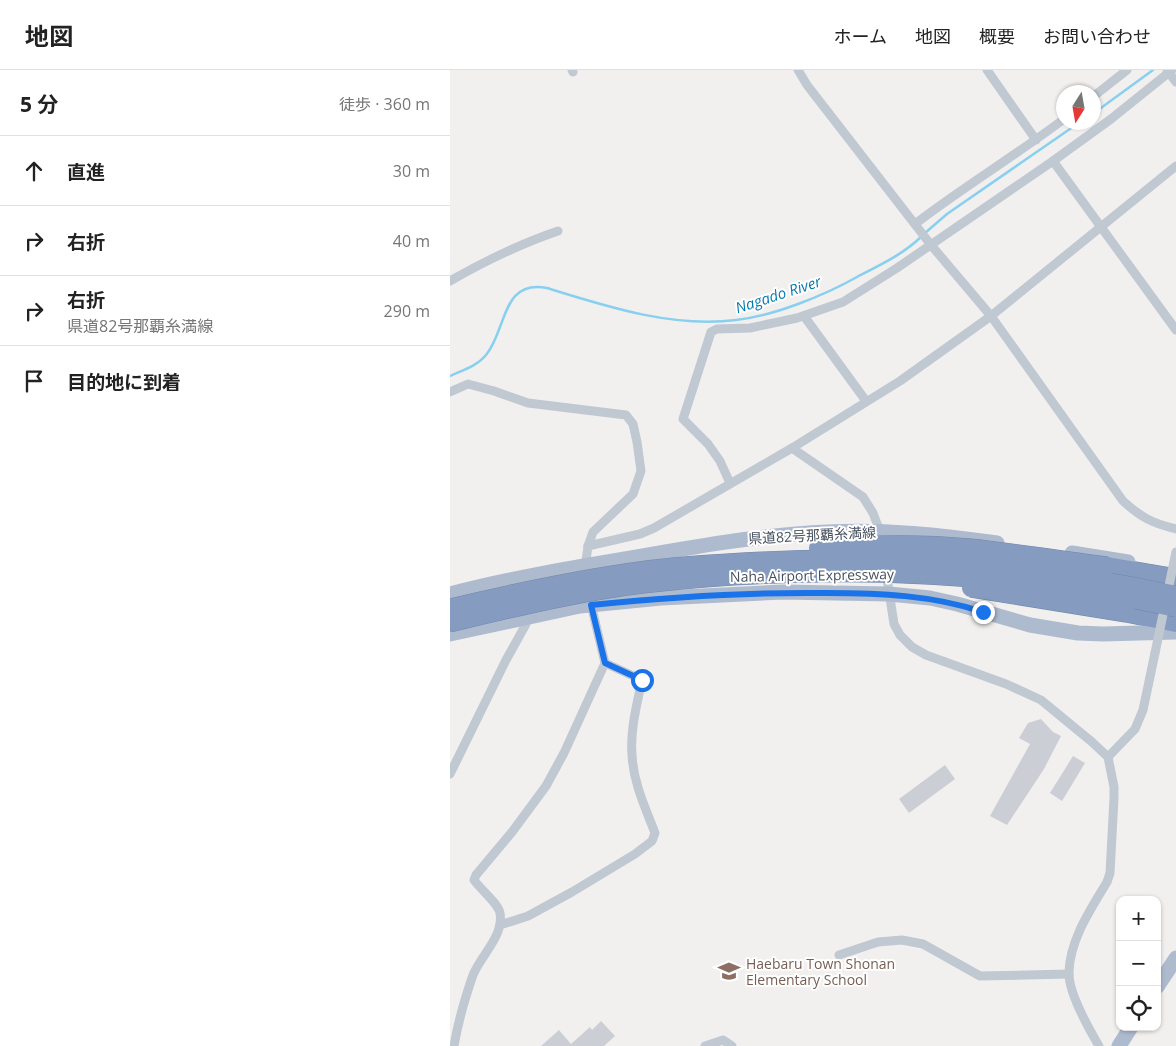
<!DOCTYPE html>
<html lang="ja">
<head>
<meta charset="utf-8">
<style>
	body { margin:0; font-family:"Open Sans","Noto Sans JP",sans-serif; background:#f6f6f6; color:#222 }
	.controls { position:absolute; right:15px; bottom:15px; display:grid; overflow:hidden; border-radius:10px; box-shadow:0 1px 4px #0004 }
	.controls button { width:45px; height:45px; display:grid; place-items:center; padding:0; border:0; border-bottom:1px solid #e0e0e0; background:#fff; color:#222; font:25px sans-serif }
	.compass { position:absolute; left:606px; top:15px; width:45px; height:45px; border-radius:50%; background:#fff; box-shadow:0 1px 4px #0004; rotate:191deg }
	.stop { position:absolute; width:15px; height:15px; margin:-11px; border:4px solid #1a73e8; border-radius:50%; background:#fff }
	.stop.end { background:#1a73e8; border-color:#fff; box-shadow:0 1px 5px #0008 }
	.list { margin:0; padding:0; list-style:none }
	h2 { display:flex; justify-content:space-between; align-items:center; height:65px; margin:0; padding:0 20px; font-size:21px }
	h2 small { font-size:16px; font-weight:400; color:#767676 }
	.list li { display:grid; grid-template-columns:32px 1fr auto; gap:15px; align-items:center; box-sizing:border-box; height:70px; padding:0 20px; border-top:1px solid #e0e0e0 }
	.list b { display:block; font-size:19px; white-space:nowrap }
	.list p { margin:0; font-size:16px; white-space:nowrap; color:#767676 }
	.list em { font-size:16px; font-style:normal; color:#767676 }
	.icon { flex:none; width:28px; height:28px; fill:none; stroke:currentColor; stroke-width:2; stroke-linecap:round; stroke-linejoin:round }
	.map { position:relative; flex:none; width:726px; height:976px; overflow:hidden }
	header { display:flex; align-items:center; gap:30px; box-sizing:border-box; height:70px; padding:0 25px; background:#fff; border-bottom:1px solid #e0e0e0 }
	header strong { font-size:24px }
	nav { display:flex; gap:28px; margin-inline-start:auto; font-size:18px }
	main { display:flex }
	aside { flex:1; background:#fff }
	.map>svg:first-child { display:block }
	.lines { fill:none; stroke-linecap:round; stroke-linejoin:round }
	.stream { stroke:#88cff0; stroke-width:2.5 }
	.building { fill:#cbced5 }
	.motorway-casing { stroke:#7187ac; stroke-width:19 }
	.minor { stroke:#c0c8d2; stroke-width:9 }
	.primary { stroke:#aebbcf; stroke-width:15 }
	.motorway { stroke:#859cc0; stroke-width:18 }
	.motorway-bridge-casing { stroke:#7187ac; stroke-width:19; stroke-linecap:butt }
	.minor-bridge { stroke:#c0c8d2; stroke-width:9 }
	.motorway-bridge { stroke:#859cc0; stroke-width:18 }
	.route { stroke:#1a73e8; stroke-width:6 }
	.labels { text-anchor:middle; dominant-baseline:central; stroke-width:4; stroke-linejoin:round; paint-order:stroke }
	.street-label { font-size:14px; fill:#47505e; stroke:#fff }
	.education-label { font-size:14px; fill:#785e54; stroke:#fff; text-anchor:start }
	.water-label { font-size:15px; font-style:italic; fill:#067bb1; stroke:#fff }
</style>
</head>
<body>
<header>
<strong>地図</strong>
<nav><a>ホーム</a><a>地図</a><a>概要</a><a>お問い合わせ</a></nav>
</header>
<main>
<aside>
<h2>5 分<small>徒歩 · 360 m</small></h2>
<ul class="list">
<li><svg class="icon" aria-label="ahead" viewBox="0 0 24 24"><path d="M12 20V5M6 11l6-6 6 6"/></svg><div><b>直進</b></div><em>30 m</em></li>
<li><svg class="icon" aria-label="right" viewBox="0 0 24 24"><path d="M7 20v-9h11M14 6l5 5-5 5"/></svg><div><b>右折</b></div><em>40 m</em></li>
<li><svg class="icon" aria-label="right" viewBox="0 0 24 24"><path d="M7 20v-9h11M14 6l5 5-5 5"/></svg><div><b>右折</b><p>県道82号那覇糸満線</p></div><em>290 m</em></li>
<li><svg class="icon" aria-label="arrive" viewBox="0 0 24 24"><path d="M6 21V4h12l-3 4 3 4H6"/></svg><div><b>目的地に到着</b></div></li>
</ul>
</aside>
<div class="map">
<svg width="726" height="976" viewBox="0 0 726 976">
	<rect width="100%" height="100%" fill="#f2f0ef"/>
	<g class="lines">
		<g class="stream">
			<polyline points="644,43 703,0"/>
			<polyline points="475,163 497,144 630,52"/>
			<path d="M 0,306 C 13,300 27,296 36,285 C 57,260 51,209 97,218 C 158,237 223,258 286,250 C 324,246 375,225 407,207 C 430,195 452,185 471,167"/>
		</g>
	</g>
	<g class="building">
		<polygon points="591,649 603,662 611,666 594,699 557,755 540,746 580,674 569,668 578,653"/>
		<polygon points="623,686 635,693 612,731 600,723"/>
		<polygon points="495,695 505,709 459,743 449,729"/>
		<polygon points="151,951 165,966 154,976 91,976 109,960 121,974 140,957 142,960"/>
	</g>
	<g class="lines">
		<g class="motorway-casing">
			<g id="motorway">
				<polyline points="657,496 726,508"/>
				<polyline points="676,543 726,553"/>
			</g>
		</g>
		<g class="minor">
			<polyline points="122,0 123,2"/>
			<path d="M 348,0 L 357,15 L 481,175 L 541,246 L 673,431 C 692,448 702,453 726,459"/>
			<polyline points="537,0 586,70"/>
			<polyline points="717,0 726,12"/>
			<polyline points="644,26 677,0"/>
			<polyline points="603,91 726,260"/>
			<path d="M 465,154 C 513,117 565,86 614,49"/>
			<path d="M 0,211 C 35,191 70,174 108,161"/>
			<polyline points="354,246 416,331"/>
			<polyline points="0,322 18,314 44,321 78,333 176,345 183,354 187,372 191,401 183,424 143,462 138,476 135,498"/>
			<polyline points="342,378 413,427 423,443 431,464"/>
			<polyline points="280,413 270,391 258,374 233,349 261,262 267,259 300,258 347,248 393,232 447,198 603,91 661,49 722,0"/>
			<polyline points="138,476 190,464 204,458 342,378 450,311 541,246 726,96"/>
			<path d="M 436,502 L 444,554 L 450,565 L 462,577 L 476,585 L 556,614 L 591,630 L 642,672 L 658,687 L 664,717 L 664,728 L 660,803 L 657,812 C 641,839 620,869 619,902 C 618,921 639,959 649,976"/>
			<polyline points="658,687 685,659 693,640 705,583"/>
			<polyline points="0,704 56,590 76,554 77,546"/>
			<path d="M 50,855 L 78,846 L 122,822 L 185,784 L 202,771 L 205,763 C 195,737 183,712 182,684 C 180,660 187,634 192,610 L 155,593"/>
			<polyline points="389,885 428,872 452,870 473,874 530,906 619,904"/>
			<path d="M 4,976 C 8,952 15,928 23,905 C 31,885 54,866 50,843 C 48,833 31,820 24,810 L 26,805 L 62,762 L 96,716 L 114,683 L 155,593 L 140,530"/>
			<polyline points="255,976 273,970 282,976"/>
		</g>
		<g class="primary">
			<polyline points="622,483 678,492"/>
			<path d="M 0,524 C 57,509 116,499 175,489 C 242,477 309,465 377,462 C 435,459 491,465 547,473"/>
			<polyline points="0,564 130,536 211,528 332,522 439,524 480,528 507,534 580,555 628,563 653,564 726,562"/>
			<polyline points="707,917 726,888"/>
			<polyline points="669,976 681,957"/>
		</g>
		<use href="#motorway" class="motorway"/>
		<g class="motorway-bridge-casing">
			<g id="motorway-bridge">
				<path d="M 368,478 C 419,474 470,473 521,478 C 566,483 612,490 657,496"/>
				<polyline points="521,518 676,543"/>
				<path d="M 0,538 C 63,523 125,510 189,501 C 230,495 272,493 313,491 C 452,484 590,496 726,525"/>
				<path d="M 0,553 C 63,538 128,522 193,514 C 371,494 551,500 726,538"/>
			</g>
		</g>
		<polyline class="minor-bridge" points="705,583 726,482"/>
		<use href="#motorway-bridge" class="motorway-bridge"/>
	</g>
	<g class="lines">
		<path class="route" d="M 192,610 L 155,593 L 141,535 C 219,527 298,522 376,523 C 429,523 482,525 533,542"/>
	</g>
	<defs>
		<g id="school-bare" transform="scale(1.725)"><path d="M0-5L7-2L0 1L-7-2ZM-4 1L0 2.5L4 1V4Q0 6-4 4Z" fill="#8d6e63" stroke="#fff" stroke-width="2.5" paint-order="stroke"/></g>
	</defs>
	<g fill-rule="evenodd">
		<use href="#school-bare" x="279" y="901"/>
	</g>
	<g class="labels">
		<g class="street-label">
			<text transform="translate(362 465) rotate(-3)">県道82号那覇糸満線</text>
			<text transform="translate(362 505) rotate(-1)">Naha Airport Expressway</text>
		</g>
		<g class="education-label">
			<text x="296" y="893">Haebaru Town Shonan<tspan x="296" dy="16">Elementary School</tspan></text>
		</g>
		<g class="water-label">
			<text transform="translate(328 224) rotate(-18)">Nagado River</text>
		</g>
	</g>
</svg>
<div class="controls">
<button>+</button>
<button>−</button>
<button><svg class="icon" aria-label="locate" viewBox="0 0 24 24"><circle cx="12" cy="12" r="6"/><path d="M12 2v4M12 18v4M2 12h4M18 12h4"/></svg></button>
</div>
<svg class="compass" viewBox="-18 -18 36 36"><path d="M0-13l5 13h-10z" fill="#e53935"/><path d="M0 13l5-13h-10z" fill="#767676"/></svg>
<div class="stop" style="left:192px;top:610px"></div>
<div class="stop end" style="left:533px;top:542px"></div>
</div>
</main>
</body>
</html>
